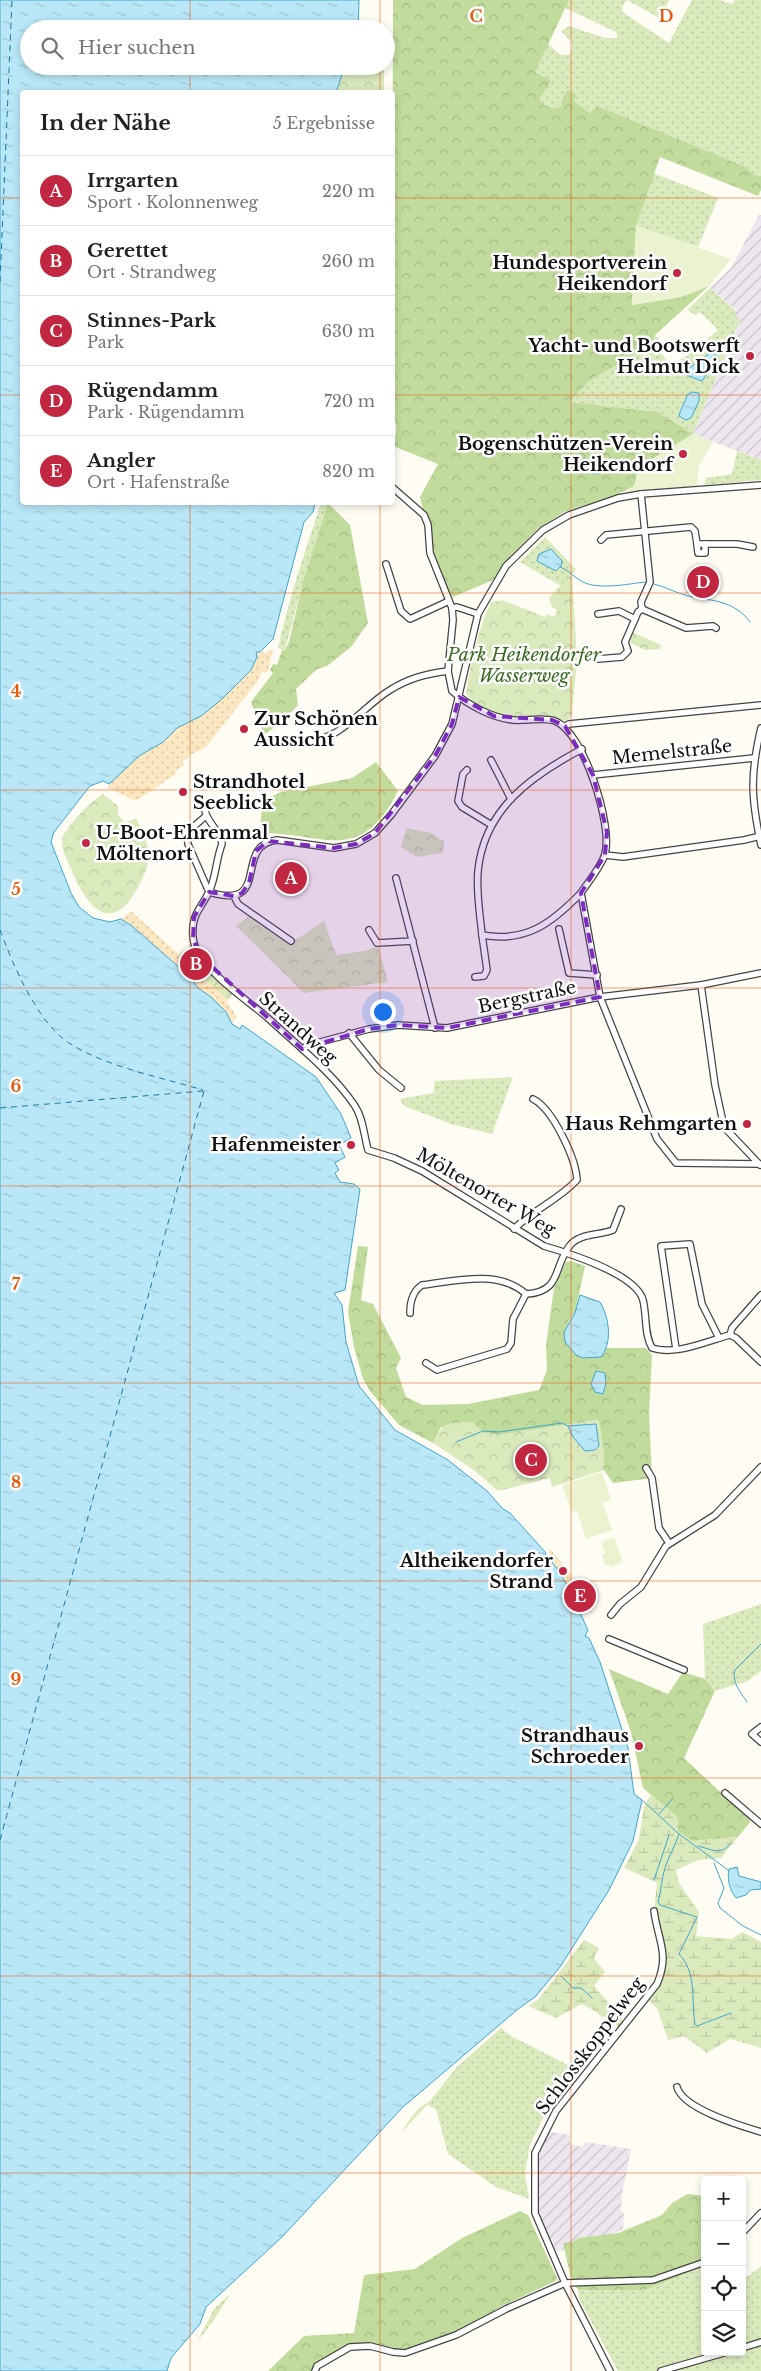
<!DOCTYPE html>
<html lang="de">
<head>
<meta charset="utf-8">
<style>
	body { margin:0; font-family:"Libre Baskerville",serif; background:#f2f2f2; color:#222 }
	.controls { position:absolute; right:15px; bottom:15px; display:grid; overflow:hidden; border-radius:5px; box-shadow:0 2px 8px #0003 }
	.controls button { width:45px; height:45px; display:grid; place-items:center; padding:0; border:0; border-bottom:1px solid #e0e0e0; background:#fff; color:#222; font:25px sans-serif }
	.you { position:absolute; left:382px; top:1011px; width:18px; height:18px; margin:-12px; border:4px solid #fff; border-radius:50%; background:#1a73e8; box-shadow:0 0 0 8px #1a73e833 }
	.badge { display:grid; place-items:center; width:32px; height:32px; border-radius:50%; background:#c22741; color:#fff; font-size:16px; font-weight:700 }
	.pin { position:absolute; translate:-50% -50%; border:2px solid #fff; box-shadow:0 1px 5px #0006 }
	.list { margin:0; padding:0; list-style:none }
	h2 { display:flex; justify-content:space-between; align-items:center; height:65px; margin:0; padding:0 20px; font-size:21px }
	h2 small { font-size:16px; font-weight:400; color:#767676 }
	.list li { display:grid; grid-template-columns:32px 1fr auto; gap:15px; align-items:center; box-sizing:border-box; height:70px; padding:0 20px; border-top:1px solid #e0e0e0 }
	.list b { display:block; font-size:19px; white-space:nowrap }
	.list p { margin:0; font-size:16px; white-space:nowrap; color:#767676 }
	.list em { font-size:16px; font-style:normal; color:#767676 }
	.icon { flex:none; width:28px; height:28px; fill:none; stroke:currentColor; stroke-width:2; stroke-linecap:round; stroke-linejoin:round }
	.map { position:relative; flex:none; width:761px; height:2371px; overflow:hidden }
	.search { position:absolute; background:#fff; box-shadow:0 2px 8px #0003; left:20px; top:20px; width:375px; height:55px; display:flex; align-items:center; gap:12px; box-sizing:border-box; padding:0 18px; border-radius:28px; color:#767676; font-size:19px }
	.panel { position:absolute; background:#fff; box-shadow:0 2px 8px #0003; left:20px; top:90px; width:375px; height:415px; border-radius:5px }
	.map>svg:first-child { display:block }
	.industrial { fill:url(#industrial-furrows) }
	.grass { fill:url(#grass-dots) }
	.forest { fill:url(#forest-crowns) }
	.wetland { fill:url(#wetland-marsh) }
	.sand { fill:url(#sand-dots) }
	.park { fill:url(#park-crowns) }
	.pitch { fill:#eaf2cf }
	.water { fill:url(#water-ripples); stroke:#3fa6ce }
	.lines { fill:none; stroke-linecap:round; stroke-linejoin:round }
	.stream { stroke:#3fa6ce; stroke-width:1 }
	.ferry { stroke:#1878a4; stroke-width:1; stroke-dasharray:6 5; stroke-linecap:butt }
	.street-casing { stroke:#444; stroke-width:8 }
	.street { stroke:#fff; stroke-width:5.5 }
	.marked { fill:#7b2cbf; fill-opacity:0.2; stroke:#7b2cbf; stroke-width:4; stroke-dasharray:10 6; stroke-linejoin:round }
	.grid { fill:none; stroke:#e8590c; stroke-width:1; stroke-opacity:0.55 }
	.poi-dot { fill:#c22741; stroke:#fff; stroke-width:2 }
	.labels { text-anchor:middle; dominant-baseline:central; stroke-width:5; stroke-linejoin:round; paint-order:stroke }
	.poi-label { font-size:18px; font-weight:bold; fill:#111; stroke:#fff; text-anchor:end }
	.park-label { font-size:18px; font-style:italic; fill:#386a1f; stroke:#fff }
	.street-label { font-size:18px; fill:#111; stroke:#fff }
	.grid-label { font-size:16px; text-anchor:middle; font-weight:bold; fill:#e8590c; stroke:#fff; stroke-width:5; stroke-linejoin:round; paint-order:stroke }
</style>
</head>
<body>
<div class="map">
<svg width="761" height="2371" viewBox="0 0 761 2371">
	<defs>
		<pattern id="industrial-furrows" width="10" height="10" patternUnits="userSpaceOnUse" patternTransform="scale(1.25)"><rect width="10" height="10" fill="#ede6ef"/><path d="M-1 1l2-2M0 10L10 0M9 11l2-2" fill="none" stroke="#cac4cc"/></pattern>
		<pattern id="grass-dots" width="8" height="8" patternUnits="userSpaceOnUse" patternTransform="scale(1.25)"><rect width="8" height="8" fill="#daeabd"/><path d="M2 2h.1M6 6h.1" fill="none" stroke="#bac8a1" stroke-width="1.8" stroke-linecap="round"/></pattern>
		<pattern id="forest-crowns" width="20" height="18" patternUnits="userSpaceOnUse" patternTransform="scale(1.25)"><rect width="20" height="18" fill="#c0db9c"/><path d="M2 6a3 3 0 1 1 6 0M12 15a3 3 0 1 1 6 0" fill="none" stroke="#a4bb85"/></pattern>
		<pattern id="wetland-marsh" width="20" height="14" patternUnits="userSpaceOnUse" patternTransform="scale(1.25)"><rect width="20" height="14" fill="#daeabd"/><path d="M1 5h8M5 5V1M11 12h8M15 12V8" fill="none" stroke="#bac8a1"/></pattern>
		<pattern id="sand-dots" width="8" height="8" patternUnits="userSpaceOnUse" patternTransform="scale(1.25)"><rect width="8" height="8" fill="#fbe7c1"/><path d="M2 2h.1M6 6h.1" fill="none" stroke="#d6c5a5" stroke-width="1.8" stroke-linecap="round"/></pattern>
		<pattern id="park-crowns" width="20" height="18" patternUnits="userSpaceOnUse" patternTransform="scale(1.25)"><rect width="20" height="18" fill="#daeabd"/><path d="M2 6a3 3 0 1 1 6 0M12 15a3 3 0 1 1 6 0" fill="none" stroke="#bac8a1"/></pattern>
		<pattern id="water-ripples" width="26" height="14" patternUnits="userSpaceOnUse" patternTransform="scale(1.25)"><rect width="26" height="14" fill="#b9e7f7"/><path d="M2 4q2-2 4 0t4 0M15 11q2-2 4 0t4 0" fill="none" stroke="#9ec5d3"/></pattern>
	</defs>
	<rect width="100%" height="100%" fill="#fffcf4"/>
	<g class="industrial">
		<polygon points="759,215 761,215 761,460 693,434 740,321 733,315 736,310 710,288 731,268"/>
		<polygon points="547,2131 570,2135 570,2144 583,2147 585,2142 631,2149 622,2194 621,2211 624,2214 623,2229 609,2235 578,2238 573,2242 564,2243 564,2250 556,2251 537,2211 536,2154"/>
	</g>
	<g class="grass">
		<polygon points="569,0 669,0 661,19 627,0 623,5 622,12 669,43 692,0 720,0 732,4 735,0 761,0 761,176 754,175 746,167 597,107 590,113 574,101 563,97 562,107 553,108 542,104 534,72 548,44 561,55 571,54 572,43 561,31 569,26 605,38 618,38 616,32 565,8"/>
		<polygon points="653,173 718,198 698,247 636,226"/>
		<polygon points="710,288 736,311 734,315 740,320 693,434 658,412 570,402 589,381 652,345 655,335 664,345 659,350 667,361 674,363 687,356 718,330 700,312 696,315 687,310"/>
		<polygon points="737,451 761,460 761,480 704,485 706,478 732,474"/>
		<path d="M 321,503 L 328,503 L 303,582 L 285,650 L 278,648 C 289,598 305,551 321,503 Z"/>
		<polygon points="545,537 576,569 561,586 520,562"/>
		<polygon points="513,1077 492,1134 451,1124 404,1106 400,1099 434,1093 434,1081"/>
		<polygon points="761,1604 761,1671 748,1681 715,1691 705,1679 703,1624"/>
		<polygon points="501,2028 511,2036 578,2070 544,2116 530,2145 525,2173 529,2199 496,2187 448,2154 436,2109 427,2105 401,2133 410,2119 420,2107 430,2101 456,2068"/>
		<path d="M 705,2265 L 705,2352 L 742,2352 L 742,2281 L 761,2266 L 761,2371 L 618,2371 L 579,2299 L 578,2290 C 615,2292 671,2280 705,2265 Z"/>
		<polygon points="230,2294 214,2320 197,2342 214,2309"/>
	</g>
	<g class="forest">
		<path d="M 393,0 L 569,0 L 535,72 L 551,81 L 540,98 L 542,104 L 553,108 L 561,107 L 563,97 L 568,90 L 576,95 L 574,101 L 590,113 L 597,106 L 746,167 L 754,175 L 761,176 L 761,190 L 758,196 L 660,157 L 636,226 L 632,305 L 681,297 L 709,286 L 655,335 L 652,345 L 589,381 L 570,402 L 658,412 L 693,434 L 639,467 L 634,486 L 617,495 L 566,511 L 540,527 L 511,555 L 493,580 L 453,597 C 432,572 427,528 420,497 L 438,464 L 393,446 C 396,435 399,425 392,415 Z"/>
		<polygon points="328,503 350,525 368,623 351,647 327,666 317,669 296,689 298,705 283,721 264,735 251,702 273,673 270,670 273,664 277,665 282,650 285,650 289,642 303,582"/>
		<path d="M 376,762 L 398,791 C 360,866 325,833 260,833 L 262,801 L 281,792 L 352,778 Z"/>
		<polygon points="358,1246 368,1247 361,1300 373,1304 401,1358 396,1368 406,1397 423,1405 468,1404 539,1390 547,1370 546,1345 554,1288 566,1262 571,1261 585,1266 575,1313 569,1320 565,1342 604,1354 606,1348 646,1348 652,1355 649,1414 652,1478 613,1483 604,1470 604,1449 598,1420 499,1435 484,1433 472,1422 441,1427 433,1443 399,1425 370,1391 363,1379 354,1347 348,1312"/>
		<polygon points="609,1669 668,1694 683,1672 705,1679 715,1691 684,1758 751,1821 738,1837 692,1841 678,1831 677,1817 643,1788 631,1732"/>
		<polygon points="688,2194 705,2196 705,2265 645,2290 578,2290 571,2279 563,2243 573,2242 578,2238 618,2233 662,2215 672,2203"/>
		<polygon points="520,2211 528,2215 558,2280 502,2306 455,2333 405,2351 349,2346 314,2371 268,2371 304,2336 354,2333 364,2275 415,2269 462,2238"/>
	</g>
	<g class="wetland">
		<polygon points="651,1794 677,1817 678,1831 692,1841 738,1837 721,1858 698,1860 676,1870 679,1883 699,1912 696,1936 731,1939 743,1932 761,1942 761,2048 730,2039 707,2053 684,2036 668,2040 657,2008 646,1999 657,1984 664,1956 654,1911 657,1883 624,1868 639,1839 644,1807"/>
		<polygon points="584,1940 599,1948 594,1958 605,1972 594,1986 624,2021 618,2027 604,2016 602,2017 595,2011 582,2004 556,2018 528,2006 538,2000"/>
	</g>
	<g class="sand">
		<polygon points="271,649 273,650 268,671 265,673 262,671 257,682 205,748 192,754 182,762 184,765 175,771 176,774 136,801 108,788 109,784 139,756 163,742 177,728 201,716 222,699 240,682 256,651 265,653"/>
		<polygon points="131,911 226,997 228,1000 227,1002 237,1017 231,1024 226,1012 211,997 198,988 190,977 132,926 121,919"/>
		<polygon points="550,1549 573,1576 572,1578 579,1592 577,1596 578,1600 575,1601 548,1558"/>
	</g>
	<g class="park">
		<polygon points="345,66 384,66 384,92 336,92"/>
		<path d="M 572,573 L 577,660 L 572,715 L 567,721 C 561,722 558,719 552,718 C 523,716 486,722 466,693 C 471,663 478,630 491,602 L 502,600 L 545,617 L 547,614 L 554,617 L 557,610 L 552,607 L 549,598 Z"/>
		<polygon points="632,632 661,645 660,649 645,650 631,643 629,639"/>
		<path d="M 103,794 L 118,806 L 118,814 L 125,823 L 136,818 C 151,851 155,856 137,889 C 111,936 87,907 72,871 C 68,862 61,850 62,839 C 64,829 94,798 103,794 Z"/>
		<polygon points="407,828 431,833 444,841 443,853 417,857 401,847"/>
		<polygon points="249,916 280,938 291,943 324,921 336,955 365,951 378,946 388,982 304,993 236,926"/>
		<polygon points="182,951 203,967 233,995 228,1000 179,955"/>
		<path d="M 599,1420 L 604,1449 L 604,1470 L 552,1487 L 550,1478 L 498,1491 L 475,1471 L 433,1443 C 444,1421 448,1422 472,1422 L 484,1433 L 499,1435 Z"/>
	</g>
	<g class="pitch">
		<polygon points="636,226 731,259 709,286 681,297 632,305"/>
		<polygon points="693,434 713,442 699,466 697,486 626,492 634,486 639,467"/>
		<polygon points="602,1472 611,1500 603,1503 612,1530 586,1539 577,1511 572,1513 562,1485"/>
		<polygon points="614,1537 623,1562 610,1567 609,1565 605,1566 602,1555 605,1553 601,1542"/>
	</g>
	<g class="water">
		<path d="M 0,0 L 359,0 L 358,29 L 29,29 L 29,66 L 345,66 L 336,92 L 22,92 L 22,502 L 315,503 L 313,512 L 304,522 L 273,639 L 260,652 L 256,652 L 257,657 L 251,670 L 222,699 L 201,716 L 177,728 L 163,742 L 139,756 L 109,784 L 103,781 L 90,786 L 54,832 L 51,842 L 71,893 L 79,907 L 93,918 L 110,922 L 121,919 L 132,926 L 190,977 L 198,988 L 211,997 L 226,1012 L 232,1024 L 240,1029 L 242,1025 L 316,1077 L 341,1114 L 351,1138 L 339,1145 L 345,1157 L 335,1163 L 339,1170 L 335,1173 L 340,1182 L 354,1184 L 360,1189 L 345,1290 L 334,1293 L 342,1305 L 346,1342 L 359,1386 L 395,1430 L 448,1460 L 487,1491 L 503,1509 L 510,1513 L 546,1553 L 545,1557 C 561,1564 580,1614 588,1630 L 585,1636 L 589,1638 L 600,1662 L 628,1748 L 634,1794 L 642,1800 L 633,1841 L 609,1890 L 560,1967 L 535,1997 L 518,2009 L 403,2107 L 282,2237 L 206,2307 L 200,2324 L 171,2358 L 167,2371 L 0,2371 Z"/>
		<polygon points="711,352 717,356 716,361 702,381 686,375 687,370"/>
		<path d="M 692,392 L 699,393 L 699,401 L 691,418 L 686,420 L 679,416 C 680,408 686,403 687,395 Z"/>
		<polygon points="584,458 601,466 601,473 594,474 582,469 579,463"/>
		<polygon points="551,549 562,561 561,566 556,571 537,561 539,554"/>
		<path d="M 580,1295 L 600,1302 C 609,1317 613,1342 601,1357 L 583,1358 L 576,1355 L 565,1342 L 564,1332 L 575,1313 Z"/>
		<polygon points="596,1371 605,1373 606,1383 603,1394 595,1392 591,1384"/>
		<polygon points="596,1424 599,1446 595,1450 585,1451 573,1437 568,1426"/>
		<path d="M 737,1867 L 739,1876 L 761,1882 L 761,1889 L 750,1890 L 746,1895 L 736,1898 C 729,1889 727,1878 729,1869 Z"/>
	</g>
	<g class="lines">
		<g class="stream">
			<path d="M 560,567 C 567,569 575,578 583,582 C 599,590 628,584 645,582"/>
			<path d="M 654,584 C 666,587 676,593 688,596 C 712,601 734,600 750,622"/>
			<polyline points="456,1442 483,1431 499,1432 562,1423 568,1426"/>
			<path d="M 747,1702 C 741,1693 731,1681 735,1670 L 761,1644"/>
			<polyline points="642,1800 679,1834 728,1870"/>
			<polyline points="659,1814 673,1798"/>
			<path d="M 679,1834 C 675,1846 669,1856 665,1868 C 661,1880 662,1889 658,1902 L 660,1905 L 697,1917 L 679,1954 C 697,1972 691,2000 695,2024 L 697,2026 L 731,2013"/>
			<path d="M 698,1846 C 711,1849 721,1856 730,1844"/>
			<polyline points="714,1863 724,1888 718,1903 720,1908 743,1926 761,1935"/>
			<polyline points="654,1880 669,1835"/>
			<polyline points="561,1976 573,1988 581,1988 592,1998"/>
		</g>
		<g class="ferry">
			<polyline points="0,282 12,0"/>
			<path d="M 0,930 C 13,965 37,1022 69,1043 C 104,1066 163,1078 203,1090"/>
			<polyline points="0,1108 203,1091"/>
			<polyline points="0,1840 204,1091"/>
		</g>
		<g class="street-casing">
			<g id="street">
				<path d="M 392,487 L 424,515 L 428,525 L 430,553 L 452,608 L 453,620 L 448,671 L 452,691 C 468,705 492,718 513,720 C 526,721 543,717 555,721 C 584,732 613,826 605,854 C 601,867 588,882 581,893 L 600,997 L 657,1139 L 676,1163 L 759,1164"/>
				<polyline points="601,540 606,535 691,527 695,531 697,544 737,544 753,547"/>
				<polyline points="697,544 698,553 705,553 705,544"/>
				<polyline points="386,564 401,611 410,619 449,601"/>
				<polyline points="452,608 457,607 478,614"/>
				<polyline points="642,609 686,628 713,626 716,628"/>
				<polyline points="598,614 619,611 635,619"/>
				<polyline points="598,659 622,657 628,651 625,642 638,612 642,609 641,602 650,582 641,494"/>
				<polyline points="565,726 569,724 761,705"/>
				<path d="M 761,728 C 750,775 751,798 761,845"/>
				<path d="M 306,741 C 341,741 362,707 390,690 C 409,678 426,674 448,671"/>
				<polyline points="491,760 511,799"/>
				<polyline points="467,770 463,774 458,801 462,807 490,824"/>
				<polyline points="593,775 754,758"/>
				<path d="M 205,810 C 207,824 221,830 222,844 C 216,859 216,878 209,892 C 200,910 191,915 193,937 C 195,967 248,1000 269,1019 C 298,1046 333,1073 355,1106 C 363,1118 364,1135 368,1150 L 394,1158 L 422,1171 L 544,1246 C 568,1253 636,1274 643,1300 C 647,1316 644,1334 652,1348 C 675,1356 707,1341 730,1335 L 736,1338 L 761,1362"/>
				<polyline points="206,816 187,832 188,844 209,892"/>
				<polyline points="605,855 623,857 744,840 761,836"/>
				<polyline points="396,878 435,1028"/>
				<path d="M 209,892 C 273,912 232,845 277,840 L 334,848 L 356,844 L 375,833 L 391,815 L 435,756 L 452,724 L 478,614 L 506,566 L 543,530 L 569,515 L 618,498 L 641,494 L 761,485"/>
				<path d="M 581,893 C 552,923 526,943 482,935 C 480,914 476,892 478,871 C 484,809 531,776 582,749"/>
				<polyline points="234,896 238,904 291,941"/>
				<polyline points="559,929 569,973 597,975"/>
				<polyline points="369,930 377,943 413,941"/>
				<polyline points="475,977 484,976 487,970 482,935"/>
				<polyline points="701,985 715,1085 724,1127 760,1165"/>
				<polyline points="349,1033 379,1070 401,1088"/>
				<polyline points="302,1049 309,1045 369,1029 398,1025 447,1028 600,997 701,985 761,973"/>
				<path d="M 514,1229 C 534,1209 557,1201 577,1180 C 576,1159 553,1109 533,1099"/>
				<path d="M 410,1313 C 410,1302 413,1291 422,1285 C 455,1281 499,1269 526,1294 C 564,1292 552,1264 572,1243 C 583,1233 601,1235 613,1230 L 621,1209"/>
				<polyline points="730,1335 732,1328 761,1295"/>
				<polyline points="676,1349 661,1246 690,1244 702,1304 719,1338"/>
				<polyline points="426,1363 437,1370 507,1349 511,1343 513,1319 526,1294"/>
				<polyline points="646,1468 652,1478 659,1528 669,1543"/>
				<polyline points="611,1615 620,1604 641,1587 666,1546 715,1515 761,1467"/>
				<polyline points="609,1639 684,1670"/>
				<polyline points="761,1727 752,1734 761,1742"/>
				<polyline points="725,1793 761,1824"/>
				<path d="M 677,2087 C 683,2109 741,2126 761,2132"/>
				<polyline points="742,2233 761,2213"/>
				<polyline points="742,2348 761,2342"/>
				<polyline points="315,2371 317,2366 350,2347 370,2346 393,2352 405,2353 456,2335 506,2309 565,2283 653,2280 705,2262"/>
				<path d="M 610,2371 L 565,2283 L 535,2213 L 535,2153 L 556,2111 L 657,1984 C 670,1954 658,1941 654,1911"/>
				<polyline points="661,2371 727,2352"/>
			</g>
		</g>
		<use href="#street" class="street"/>
	</g>
	<path class="marked" d="M 459,697 L 494,716 L 552,720 L 565,726 L 593,775 L 607,832 L 605,855 L 581,893 L 600,997 L 447,1028 L 398,1025 L 369,1029 L 302,1049 L 199,955 L 193,938 L 194,917 L 209,892 L 234,896 L 242,893 L 249,883 L 256,851 L 268,841 L 334,848 L 356,844 L 375,833 L 435,756 L 452,724 Z"/>
	<path class="grid" d="M 190,0 L 190,29M 380,0 L 380,29M 571,0 L 571,2371M 190,66 L 190,92M 380,66 L 380,92M 0,198 L 22,198M 392,198 L 761,198M 0,395 L 22,395M 392,395 L 761,395M 190,502 L 190,2371M 380,502 L 380,2371M 0,593 L 761,593M 0,790 L 761,790M 0,988 L 761,988M 0,1186 L 761,1186M 0,1383 L 761,1383M 0,1581 L 761,1581M 0,1778 L 761,1778M 0,1976 L 761,1976M 0,2173 L 761,2173"/>
	<g class="poi-dot">
		<circle cx="677" cy="273" r="5"/>
		<circle cx="750" cy="356" r="5"/>
		<circle cx="683" cy="454" r="5"/>
		<circle cx="244" cy="729" r="5"/>
		<circle cx="183" cy="792" r="5"/>
		<circle cx="86" cy="843" r="5"/>
		<circle cx="747" cy="1124" r="5"/>
		<circle cx="351" cy="1145" r="5"/>
		<circle cx="563" cy="1571" r="5"/>
		<circle cx="639" cy="1746" r="5"/>
	</g>
	<g class="labels">
		<g class="poi-label">
			<text x="667" y="263">Hundesportverein<tspan x="667" dy="21">Heikendorf</tspan></text>
			<text x="740" y="346">Yacht- und Bootswerft<tspan x="740" dy="21">Helmut Dick</tspan></text>
			<text x="673" y="444">Bogenschützen-Verein<tspan x="673" dy="21">Heikendorf</tspan></text>
			<text x="254" y="719" text-anchor="start">Zur Schönen<tspan x="254" dy="21">Aussicht</tspan></text>
			<text x="193" y="782" text-anchor="start">Strandhotel<tspan x="193" dy="21">Seeblick</tspan></text>
			<text x="96" y="833" text-anchor="start">U-Boot-Ehrenmal<tspan x="96" dy="21">Möltenort</tspan></text>
			<text x="737" y="1124">Haus Rehmgarten</text>
			<text x="341" y="1145">Hafenmeister</text>
			<text x="553" y="1561">Altheikendorfer<tspan x="553" dy="21">Strand</tspan></text>
			<text x="629" y="1736">Strandhaus<tspan x="629" dy="21">Schroeder</tspan></text>
		</g>
		<g class="park-label">
			<text x="524" y="655">Park Heikendorfer<tspan x="524" dy="21">Wasserweg</tspan></text>
		</g>
		<g class="street-label">
			<text transform="translate(672 752) rotate(-6)">Memelstraße</text>
			<text transform="translate(527 997) rotate(-12)">Bergstraße</text>
			<text transform="translate(298 1028) rotate(42)">Strandweg</text>
			<text transform="translate(486 1192) rotate(30)">Möltenorter Weg</text>
			<text transform="translate(590 2046) rotate(-53)">Schlosskoppelweg</text>
		</g>
	</g>
	<g class="grid-label">
		<text x="476" y="22">C</text>
		<text x="666" y="22">D</text>
		<text x="16" y="697">4</text>
		<text x="16" y="895">5</text>
		<text x="16" y="1092">6</text>
		<text x="16" y="1290">7</text>
		<text x="16" y="1488">8</text>
		<text x="16" y="1685">9</text>
	</g>
</svg>
<div class="controls">
<button>+</button>
<button>−</button>
<button><svg class="icon" aria-label="locate" viewBox="0 0 24 24"><circle cx="12" cy="12" r="6"/><path d="M12 2v4M12 18v4M2 12h4M18 12h4"/></svg></button>
<button><svg class="icon" aria-label="layers" viewBox="0 0 24 24"><path d="M12 4l9 5-9 5-9-5zM3 14l9 5 9-5"/></svg></button>
</div>
<div class="you"></div>
<div class="pin badge" style="left:291px;top:878px">A</div>
<div class="pin badge" style="left:196px;top:964px">B</div>
<div class="pin badge" style="left:531px;top:1460px">C</div>
<div class="pin badge" style="left:703px;top:582px">D</div>
<div class="pin badge" style="left:580px;top:1596px">E</div>
<div class="search"><svg class="icon" aria-label="search" viewBox="0 0 24 24"><circle cx="10" cy="10" r="6"/><path d="M15 15l6 6"/></svg>Hier suchen</div>
<section class="panel">
<h2>In der Nähe<small>5 Ergebnisse</small></h2>
<ul class="list">
<li><span class="badge">A</span><div><b>Irrgarten</b><p>Sport · Kolonnenweg</p></div><em>220 m</em></li>
<li><span class="badge">B</span><div><b>Gerettet</b><p>Ort · Strandweg</p></div><em>260 m</em></li>
<li><span class="badge">C</span><div><b>Stinnes-Park</b><p>Park</p></div><em>630 m</em></li>
<li><span class="badge">D</span><div><b>Rügendamm</b><p>Park · Rügendamm</p></div><em>720 m</em></li>
<li><span class="badge">E</span><div><b>Angler</b><p>Ort · Hafenstraße</p></div><em>820 m</em></li>
</ul>
</section>
</div>
</body>
</html>
